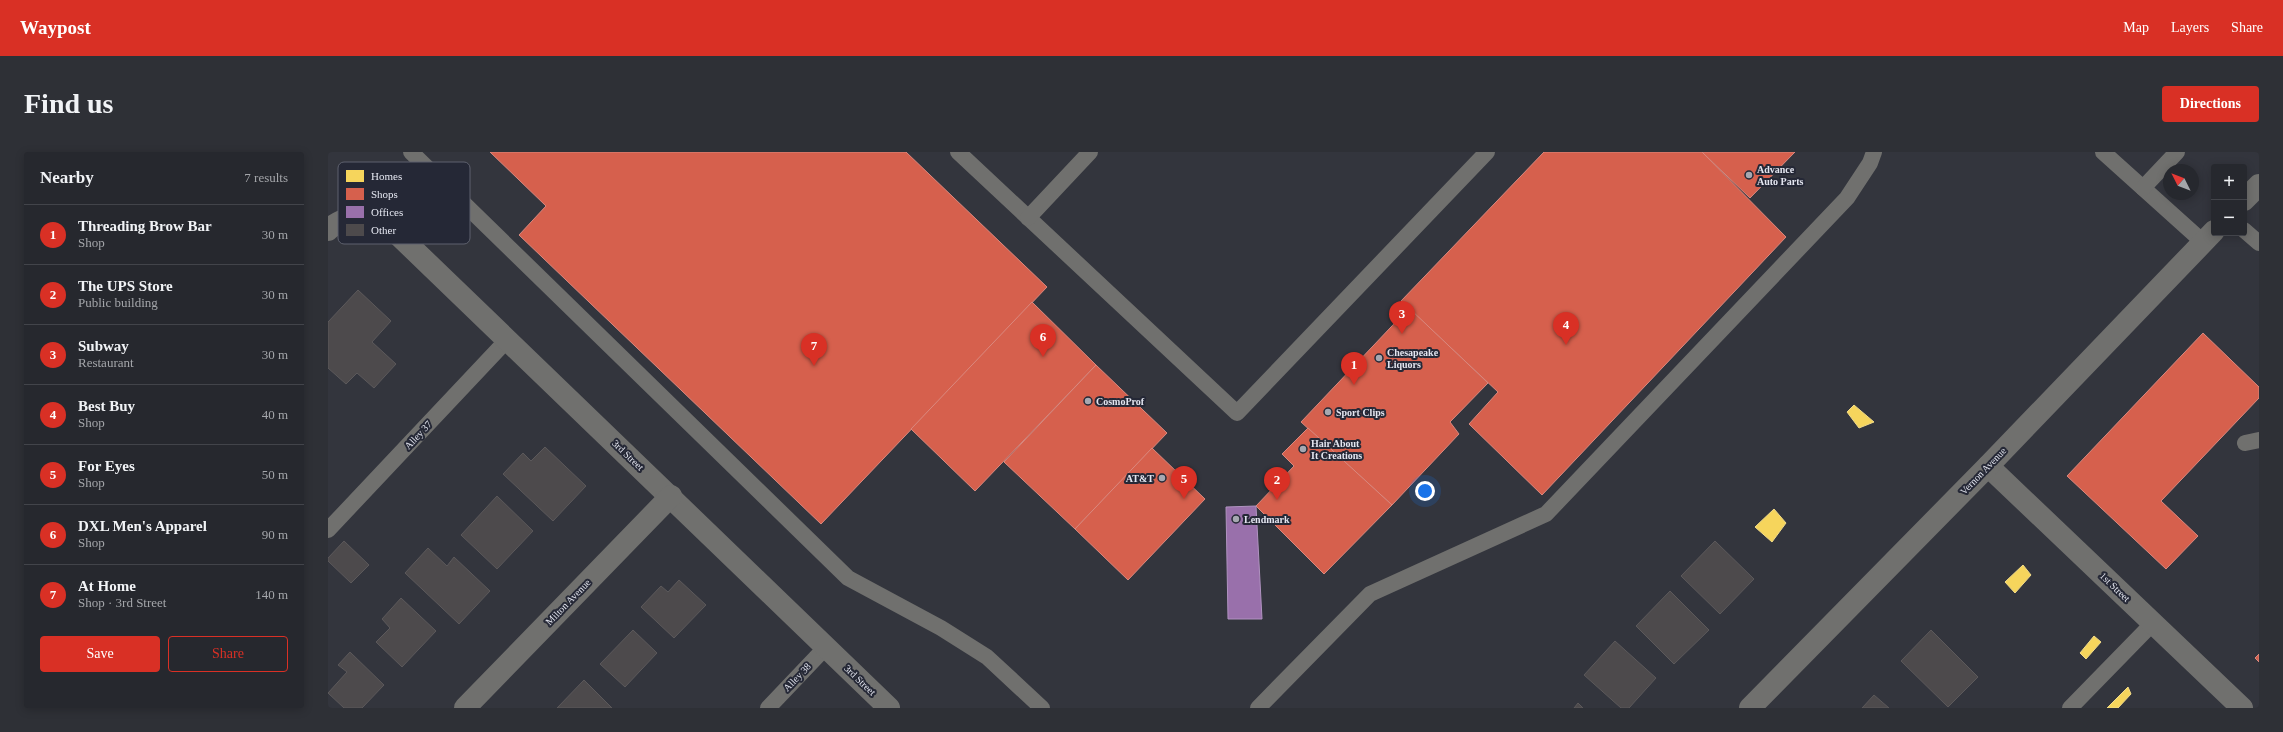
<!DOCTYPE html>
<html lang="en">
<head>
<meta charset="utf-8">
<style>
	body { margin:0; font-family:"Times New Roman",serif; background:#2e3036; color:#f1f3f6 }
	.controls { position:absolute; right:12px; top:12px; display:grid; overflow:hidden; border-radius:4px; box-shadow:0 2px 10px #0003 }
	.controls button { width:36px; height:36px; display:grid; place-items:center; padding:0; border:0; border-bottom:1px solid #42444a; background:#26282e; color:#f1f3f6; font:20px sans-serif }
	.compass { position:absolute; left:1835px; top:12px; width:36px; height:36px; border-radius:50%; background:#26282e; box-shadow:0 2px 10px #0003; rotate:312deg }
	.you { position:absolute; left:1097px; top:339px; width:14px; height:14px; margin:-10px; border:3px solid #fff; border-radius:50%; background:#1a73e8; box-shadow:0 0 0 6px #1a73e833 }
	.badge { display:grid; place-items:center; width:26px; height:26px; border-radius:50%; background:#d93025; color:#fff; font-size:13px; font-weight:700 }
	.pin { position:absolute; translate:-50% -33px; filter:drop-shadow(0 1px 2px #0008) }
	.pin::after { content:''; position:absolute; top:21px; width:14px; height:12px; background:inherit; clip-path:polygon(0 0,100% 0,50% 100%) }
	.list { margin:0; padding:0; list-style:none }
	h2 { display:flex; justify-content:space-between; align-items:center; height:52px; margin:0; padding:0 16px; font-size:17px }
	h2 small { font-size:13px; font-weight:400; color:#a4a6aa }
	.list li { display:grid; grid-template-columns:26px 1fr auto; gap:12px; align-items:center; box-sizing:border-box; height:60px; padding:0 16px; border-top:1px solid #42444a }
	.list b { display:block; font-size:15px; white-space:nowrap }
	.list p { margin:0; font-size:13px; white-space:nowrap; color:#a4a6aa }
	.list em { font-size:13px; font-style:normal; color:#a4a6aa }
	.actions { display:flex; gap:8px; padding:12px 16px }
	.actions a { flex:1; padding:9px 0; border:1px solid #d93025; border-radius:4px; text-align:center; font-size:14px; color:#d93025 }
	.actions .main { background:#d93025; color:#fff }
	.map { position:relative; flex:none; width:1931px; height:556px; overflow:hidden; border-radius:4px }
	header { display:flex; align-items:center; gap:24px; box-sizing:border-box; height:56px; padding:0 20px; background:#d93025; color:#fff }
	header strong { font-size:19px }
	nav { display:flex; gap:22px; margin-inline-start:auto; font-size:14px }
	.intro { display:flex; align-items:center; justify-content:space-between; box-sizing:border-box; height:96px; padding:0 24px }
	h1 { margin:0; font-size:28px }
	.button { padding:10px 18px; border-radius:4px; background:#d93025; color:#fff; font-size:14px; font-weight:700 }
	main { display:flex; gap:24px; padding:0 24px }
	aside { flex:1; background:#26282e; border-radius:4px; box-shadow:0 2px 10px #0003 }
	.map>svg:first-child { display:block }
	.homes { fill:#f6d55c; stroke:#f1da88 }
	.shops { fill:#d6604d; stroke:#da887e }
	.offices { fill:#9970ab; stroke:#b093c0 }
	.building { fill:#4d4a4c; stroke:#5c595b }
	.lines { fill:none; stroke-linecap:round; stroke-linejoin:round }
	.service { stroke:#70706e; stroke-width:16 }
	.minor { stroke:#70706e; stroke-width:22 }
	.poi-dot { fill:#a6a8b1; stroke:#252836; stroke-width:1.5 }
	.labels { text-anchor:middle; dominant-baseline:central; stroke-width:4; stroke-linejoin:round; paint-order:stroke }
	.poi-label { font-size:10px; font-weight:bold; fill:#e4e6f0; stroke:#252836; text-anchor:start }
	.street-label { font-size:10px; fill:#e4e6f0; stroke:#252836 }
	.key { fill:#252836; stroke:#5e616e; stroke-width:1 }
	.key-label { font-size:11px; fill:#e4e6f0 }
</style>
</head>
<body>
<header>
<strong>Waypost</strong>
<nav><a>Map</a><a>Layers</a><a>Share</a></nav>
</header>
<div class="intro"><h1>Find us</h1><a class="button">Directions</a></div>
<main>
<aside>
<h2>Nearby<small>7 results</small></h2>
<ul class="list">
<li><span class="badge">1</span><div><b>Threading Brow Bar</b><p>Shop</p></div><em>30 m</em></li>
<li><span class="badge">2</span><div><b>The UPS Store</b><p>Public building</p></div><em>30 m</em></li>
<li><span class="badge">3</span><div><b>Subway</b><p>Restaurant</p></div><em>30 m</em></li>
<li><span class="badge">4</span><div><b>Best Buy</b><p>Shop</p></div><em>40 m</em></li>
<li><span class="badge">5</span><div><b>For Eyes</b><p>Shop</p></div><em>50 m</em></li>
<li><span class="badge">6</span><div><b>DXL Men's Apparel</b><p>Shop</p></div><em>90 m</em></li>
<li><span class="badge">7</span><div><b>At Home</b><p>Shop · 3rd Street</p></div><em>140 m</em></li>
</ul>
<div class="actions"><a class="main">Save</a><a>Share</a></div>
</aside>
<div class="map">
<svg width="1931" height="556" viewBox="0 0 1931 556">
	<rect width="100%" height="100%" fill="#33353d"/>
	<g class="homes">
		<polygon points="1526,253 1546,270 1531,276 1519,260"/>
		<polygon points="1446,357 1458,371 1444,390 1427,375"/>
		<polygon points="1695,413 1703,423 1687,441 1677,430"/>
		<polygon points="1766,484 1773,490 1758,507 1752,501"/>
		<polygon points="1800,535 1803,542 1790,556 1779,556"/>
	</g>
	<g class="shops">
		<polygon points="162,0 578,0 719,135 493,372 191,83 218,54"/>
		<polygon points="1216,0 1374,0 1458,85 1214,343 1141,272 1170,240 1073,149"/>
		<polygon points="1374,0 1467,0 1422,46"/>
		<polygon points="704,150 768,213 647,339 583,277"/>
		<polygon points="1081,156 1160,231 1122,270 1131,282 1064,353 973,270"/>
		<polygon points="1875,181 1931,235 1931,246 1833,349 1870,384 1838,417 1739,324"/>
		<polygon points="768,213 839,281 747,377 676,310"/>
		<polygon points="980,276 1064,353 996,422 928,354 966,314 954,302"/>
		<polygon points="824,296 877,347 800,428 747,377"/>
		<polygon points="1931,502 1931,510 1927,506"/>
	</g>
	<polygon class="offices" points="928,354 934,467 900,467 898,355"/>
	<g class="building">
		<polygon points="30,138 63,169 44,190 68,212 46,236 29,221 18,232 0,216 0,170"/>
		<polygon points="217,295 258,334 225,369 175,322 195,301 203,309"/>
		<polygon points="169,344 205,379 169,417 133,383"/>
		<polygon points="16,389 41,413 23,431 0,409 0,406"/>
		<polygon points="1387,389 1426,427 1392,462 1353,424"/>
		<polygon points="100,396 119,414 126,405 162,439 131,472 77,421"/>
		<polygon points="351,428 378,453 346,486 313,455 333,434 340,440"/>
		<polygon points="1342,439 1381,478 1346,512 1308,474"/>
		<polygon points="73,446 108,479 74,515 48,490 62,476 54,467"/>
		<polygon points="305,478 329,501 297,535 272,512"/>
		<polygon points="1603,478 1650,525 1620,555 1573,509"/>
		<polygon points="1287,489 1328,526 1301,556 1293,556 1256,523"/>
		<polygon points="22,500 56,533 34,556 16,556 0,541 19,520 10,513"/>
		<polygon points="256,528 284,556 229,556"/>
		<polygon points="1546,543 1561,556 1534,556"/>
		<polygon points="1250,551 1255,556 1246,556"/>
	</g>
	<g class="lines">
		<g class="service">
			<polyline points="83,0 520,426 613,476 659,505 714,556"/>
			<polyline points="630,0 909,261 1159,0"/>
			<polyline points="1775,0 1875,90"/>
			<polyline points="1815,36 1849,0"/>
			<polyline points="700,66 762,0"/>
			<polyline points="1916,78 1931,91"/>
			<polyline points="1917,291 1931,288"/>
			<polyline points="0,378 180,187"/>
			<polyline points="440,556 498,495"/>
			<polyline points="930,556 1042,442 1218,362 1519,46 1542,11 1546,0"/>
			<polyline points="1742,556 1825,471"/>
		</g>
		<g class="minor">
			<polyline points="1916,48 1931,33"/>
			<path d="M 0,78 C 11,67 36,60 51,66 C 54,68 58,71 61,74 L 561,556"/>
			<polyline points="1660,314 1914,556"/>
			<polyline points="137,556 343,344"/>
			<polyline points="1422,556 1660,314 1886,79"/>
		</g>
	</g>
	<g class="poi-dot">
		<circle cx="1421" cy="23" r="4"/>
		<circle cx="1051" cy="206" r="4"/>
		<circle cx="760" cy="249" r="4"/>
		<circle cx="1000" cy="260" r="4"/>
		<circle cx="975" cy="297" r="4"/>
		<circle cx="834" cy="326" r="4"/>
		<circle cx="908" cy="367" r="4"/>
	</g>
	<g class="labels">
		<g class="poi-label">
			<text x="1429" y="17">Advance<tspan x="1429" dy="12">Auto Parts</tspan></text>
			<text x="1059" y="200">Chesapeake<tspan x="1059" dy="12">Liquors</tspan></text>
			<text x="768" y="249">CosmoProf</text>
			<text x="1008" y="260">Sport Clips</text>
			<text x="983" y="291">Hair About<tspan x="983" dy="12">It Creations</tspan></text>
			<text x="826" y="326" text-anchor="end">AT&amp;T</text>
			<text x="916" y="367">Lendmark</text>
		</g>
		<g class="street-label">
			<text transform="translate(90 283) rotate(-47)">Alley 37</text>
			<text transform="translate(300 303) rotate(44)">3rd Street</text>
			<text transform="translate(1655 319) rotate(-46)">Vernon Avenue</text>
			<text transform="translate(1787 435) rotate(44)">1st Street</text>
			<text transform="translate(240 450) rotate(-46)">Milton Avenue</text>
			<text transform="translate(469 525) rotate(-46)">Alley 38</text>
			<text transform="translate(532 528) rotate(44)">3rd Street</text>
		</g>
	</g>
	<rect x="10" y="10" width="132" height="82" rx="6" class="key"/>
	<rect x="18" y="18" width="18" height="12" fill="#f6d55c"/>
	<rect x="18" y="36" width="18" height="12" fill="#d6604d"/>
	<rect x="18" y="54" width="18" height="12" fill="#9970ab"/>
	<rect x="18" y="72" width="18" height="12" fill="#4d4a4c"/>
	<g class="key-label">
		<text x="43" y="28">Homes</text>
		<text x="43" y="46">Shops</text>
		<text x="43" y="64">Offices</text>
		<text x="43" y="82">Other</text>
	</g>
</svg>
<div class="controls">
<button>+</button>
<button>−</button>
</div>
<svg class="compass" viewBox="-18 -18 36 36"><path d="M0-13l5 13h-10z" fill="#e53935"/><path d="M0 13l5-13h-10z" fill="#a4a6aa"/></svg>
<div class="you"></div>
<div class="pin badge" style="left:1026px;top:233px">1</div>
<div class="pin badge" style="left:949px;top:348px">2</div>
<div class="pin badge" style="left:1074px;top:182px">3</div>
<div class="pin badge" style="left:1238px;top:193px">4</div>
<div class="pin badge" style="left:856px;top:347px">5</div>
<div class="pin badge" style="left:715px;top:205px">6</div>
<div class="pin badge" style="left:486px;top:214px">7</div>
</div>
</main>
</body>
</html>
